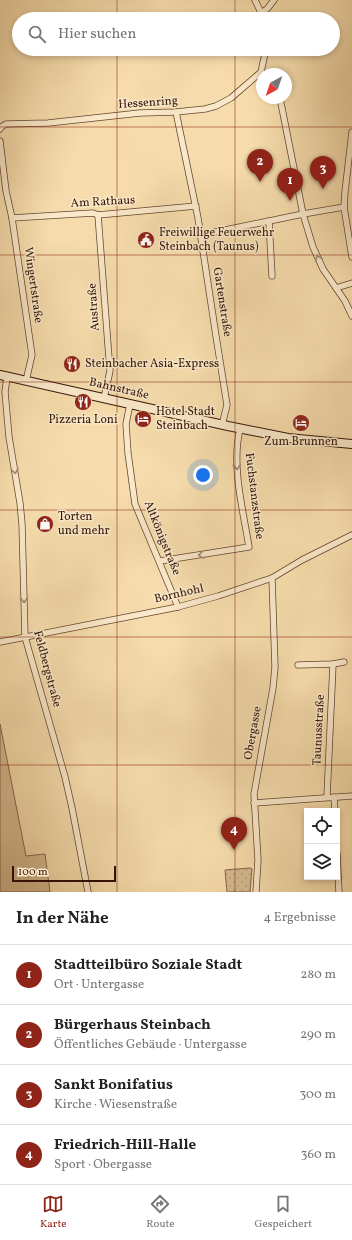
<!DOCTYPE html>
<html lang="de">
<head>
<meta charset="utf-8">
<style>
	body { margin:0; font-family:Vollkorn,serif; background:#f2f2f2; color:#222 }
	.controls { position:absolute; right:12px; bottom:12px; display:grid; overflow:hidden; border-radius:0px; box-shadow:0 2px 6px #0003 }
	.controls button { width:36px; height:36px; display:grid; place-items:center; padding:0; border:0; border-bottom:1px solid #e0e0e0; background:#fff; color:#222; font:20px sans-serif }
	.compass { position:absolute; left:256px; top:68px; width:36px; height:36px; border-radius:50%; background:#fff; box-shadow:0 2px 6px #0003; rotate:220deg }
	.scale { position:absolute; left:12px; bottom:10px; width:104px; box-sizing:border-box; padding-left:4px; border:2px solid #351407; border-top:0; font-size:11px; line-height:14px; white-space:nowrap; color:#351407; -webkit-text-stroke:3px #f9e8c9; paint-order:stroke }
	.you { position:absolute; left:203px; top:475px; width:14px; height:14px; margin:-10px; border:3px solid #fff; border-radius:50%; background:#1a73e8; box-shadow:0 0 0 6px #1a73e833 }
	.badge { display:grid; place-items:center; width:26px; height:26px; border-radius:50%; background:#8f2418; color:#fff; font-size:13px; font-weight:700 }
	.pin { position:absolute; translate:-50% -33px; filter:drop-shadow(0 1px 2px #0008) }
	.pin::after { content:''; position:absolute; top:21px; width:14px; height:12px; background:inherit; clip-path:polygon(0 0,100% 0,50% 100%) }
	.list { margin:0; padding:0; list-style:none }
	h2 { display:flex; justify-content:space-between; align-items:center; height:52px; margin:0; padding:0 16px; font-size:17px }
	h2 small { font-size:13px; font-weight:400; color:#767676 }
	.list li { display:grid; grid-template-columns:26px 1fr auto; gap:12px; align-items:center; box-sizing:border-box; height:60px; padding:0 16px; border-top:1px solid #e0e0e0 }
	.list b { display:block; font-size:15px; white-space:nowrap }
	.list p { margin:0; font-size:13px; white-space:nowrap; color:#767676 }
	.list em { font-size:13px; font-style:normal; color:#767676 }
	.icon { flex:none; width:22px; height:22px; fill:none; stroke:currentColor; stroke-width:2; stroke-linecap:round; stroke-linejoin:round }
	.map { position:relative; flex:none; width:352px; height:892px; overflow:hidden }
	.search { position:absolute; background:#fff; box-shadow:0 2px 6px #0003; left:12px; right:12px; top:12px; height:44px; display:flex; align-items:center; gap:10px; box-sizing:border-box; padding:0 14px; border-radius:22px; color:#767676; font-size:15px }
	.sheet { height:292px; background:#fff }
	nav { display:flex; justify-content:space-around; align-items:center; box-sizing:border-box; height:56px; border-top:1px solid #e0e0e0; background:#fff; font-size:11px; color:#767676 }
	nav a { display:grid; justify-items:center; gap:2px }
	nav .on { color:#8f2418 }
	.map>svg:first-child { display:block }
	.green { fill:#d5ba90; stroke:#85674c }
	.park { fill:url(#park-dots); stroke:#85674c }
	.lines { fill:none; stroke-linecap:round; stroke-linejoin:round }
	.street-casing { stroke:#654630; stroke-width:7 }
	.secondary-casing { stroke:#351407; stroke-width:10 }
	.street { stroke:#f9e8c9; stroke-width:5.5 }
	.secondary { stroke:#f9e8c9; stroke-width:8 }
	.oneway { stroke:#a18972 }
	.grid { fill:none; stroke:#8f2418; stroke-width:1; stroke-opacity:0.55 }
	.labels { text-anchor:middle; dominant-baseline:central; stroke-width:3; stroke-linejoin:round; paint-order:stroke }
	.street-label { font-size:12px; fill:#351407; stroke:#f9e8c9 }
	.poi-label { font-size:12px; fill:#351407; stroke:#f9e8c9; text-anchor:start }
</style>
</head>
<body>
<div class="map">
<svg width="352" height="892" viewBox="0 0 352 892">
	<defs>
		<pattern id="park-dots" width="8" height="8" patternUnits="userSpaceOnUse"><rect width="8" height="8" fill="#d5ba90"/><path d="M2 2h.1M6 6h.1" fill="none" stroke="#b79f7b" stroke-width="1.8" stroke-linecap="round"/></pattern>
	</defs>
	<rect width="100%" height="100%" fill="#f6dcac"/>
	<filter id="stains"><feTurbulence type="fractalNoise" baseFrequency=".005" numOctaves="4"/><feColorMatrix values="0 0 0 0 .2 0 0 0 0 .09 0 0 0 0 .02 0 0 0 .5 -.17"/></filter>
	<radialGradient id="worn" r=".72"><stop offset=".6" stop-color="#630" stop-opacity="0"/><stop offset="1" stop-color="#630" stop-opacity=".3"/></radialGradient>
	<polygon class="green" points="0,724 26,856 45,854 50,892 0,892"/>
	<polygon class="park" points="250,868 252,869 250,892 227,892 225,870"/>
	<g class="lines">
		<g class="street-casing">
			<g id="street">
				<polyline points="255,0 264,19"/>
				<polyline points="261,13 267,9 274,0"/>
				<polyline points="280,98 303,214 313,247 323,269 345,301 352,316"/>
				<polyline points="176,112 198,218 216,336 227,405 222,425"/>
				<polyline points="0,129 1,127 6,124 48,123 140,113 176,112 205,109 216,106 231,98 261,72 266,49"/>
				<polyline points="352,132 345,192 344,207 352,257"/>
				<polyline points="0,141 6,191 12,218 32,355 26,381"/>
				<polyline points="98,215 110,371 104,398"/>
				<polyline points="12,218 93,213 98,215 196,206"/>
				<polyline points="269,221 272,276"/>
				<polyline points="201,235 303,214 344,207"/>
				<polyline points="336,288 352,283"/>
				<polyline points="7,377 5,392 9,437 20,503 22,524 25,637 65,777 72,808 88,892"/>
				<polyline points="130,404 126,424 128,453 135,504 178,607"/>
				<path d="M 160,561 L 249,547 C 243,510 231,465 240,429"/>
				<polyline points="0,642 178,607 218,596 272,578 302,560 352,535"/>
				<polyline points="298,665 333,664 344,662"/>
				<polyline points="327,797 333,664"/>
				<polyline points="334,797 335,811"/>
				<polyline points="254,803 352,796"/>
				<polyline points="337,854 339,892"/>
				<polyline points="256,892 258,860 254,794 273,688 275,667 272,578"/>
			</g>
		</g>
		<g class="secondary-casing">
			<polyline id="secondary" points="0,375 228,426 288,438 352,444"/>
		</g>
		<use href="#street" class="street"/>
		<use href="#secondary" class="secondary"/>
	</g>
	<defs><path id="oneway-chevron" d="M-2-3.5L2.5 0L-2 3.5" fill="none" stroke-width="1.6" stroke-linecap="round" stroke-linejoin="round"/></defs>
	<g class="oneway">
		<use href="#oneway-chevron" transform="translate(318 258) rotate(-115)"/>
		<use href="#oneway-chevron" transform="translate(237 467) rotate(84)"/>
		<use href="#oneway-chevron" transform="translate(15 471) rotate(81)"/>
		<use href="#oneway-chevron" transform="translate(201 555) rotate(171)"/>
		<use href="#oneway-chevron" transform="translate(24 600) rotate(88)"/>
	</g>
	<path class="grid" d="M 117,0 L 117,19M 235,0 L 235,19M 117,49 L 117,892M 235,49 L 235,892M 0,127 L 352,127M 0,255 L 352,255M 0,382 L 352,382M 0,510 L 352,510M 0,637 L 352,637M 0,765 L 352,765"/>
	<defs>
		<g id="civic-disc" transform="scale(0.9)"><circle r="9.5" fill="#8f2418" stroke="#f9e8c9"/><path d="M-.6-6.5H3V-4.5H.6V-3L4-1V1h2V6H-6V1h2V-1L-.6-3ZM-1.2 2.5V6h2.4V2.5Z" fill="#fff"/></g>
		<g id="restaurant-disc" transform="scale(0.9)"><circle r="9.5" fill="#8f2418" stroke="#f9e8c9"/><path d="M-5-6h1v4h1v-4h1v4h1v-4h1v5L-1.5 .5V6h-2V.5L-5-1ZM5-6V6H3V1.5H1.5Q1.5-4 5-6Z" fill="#fff"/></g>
		<g id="hotel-disc" transform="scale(0.9)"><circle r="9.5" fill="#8f2418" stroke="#f9e8c9"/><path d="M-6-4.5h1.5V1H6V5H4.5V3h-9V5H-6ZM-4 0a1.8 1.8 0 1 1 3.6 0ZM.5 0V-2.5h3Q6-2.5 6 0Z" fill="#fff"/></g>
		<g id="shop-disc" transform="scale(0.9)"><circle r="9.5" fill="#8f2418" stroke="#f9e8c9"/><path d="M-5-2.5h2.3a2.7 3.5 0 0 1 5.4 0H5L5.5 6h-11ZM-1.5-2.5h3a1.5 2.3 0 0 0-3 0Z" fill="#fff"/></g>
	</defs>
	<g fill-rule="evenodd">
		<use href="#civic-disc" x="146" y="240"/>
		<use href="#restaurant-disc" x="72" y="364"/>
		<use href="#restaurant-disc" x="83" y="402"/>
		<use href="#hotel-disc" x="143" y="419"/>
		<use href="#hotel-disc" x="301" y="423"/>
		<use href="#shop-disc" x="45" y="524"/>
	</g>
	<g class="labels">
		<g class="street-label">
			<text transform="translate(148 103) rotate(-4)">Hessenring</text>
			<text transform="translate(103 202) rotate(-3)">Am Rathaus</text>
			<text transform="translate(33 285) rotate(82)">Wingertstraße</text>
			<text transform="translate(222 302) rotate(81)">Gartenstraße</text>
			<text transform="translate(94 307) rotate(-94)">Austraße</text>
			<text transform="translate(119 389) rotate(13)">Bahnstraße</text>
			<text transform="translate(254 496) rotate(83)">Fuchstanzstraße</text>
			<text transform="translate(162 538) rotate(68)">Altkönigstraße</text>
			<text transform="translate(179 594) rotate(-13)">Bornhohl</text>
			<text transform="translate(47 669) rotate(75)">Feldbergstraße</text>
			<text transform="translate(319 730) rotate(-87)">Taunusstraße</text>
			<text transform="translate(253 733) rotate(-80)">Obergasse</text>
		</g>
		<g class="poi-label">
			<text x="159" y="233">Freiwillige Feuerwehr<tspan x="159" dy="14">Steinbach (Taunus)</tspan></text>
			<text x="85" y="364">Steinbacher Asia-Express</text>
			<text x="156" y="412">Hotel Stadt<tspan x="156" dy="14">Steinbach</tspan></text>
			<text x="83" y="420" text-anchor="middle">Pizzeria Loni</text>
			<text x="301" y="442" text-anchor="middle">Zum Brunnen</text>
			<text x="58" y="517">Torten<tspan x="58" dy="14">und mehr</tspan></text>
		</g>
	</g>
	<rect width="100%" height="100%" filter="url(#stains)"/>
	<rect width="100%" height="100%" fill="url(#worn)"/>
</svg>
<div class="controls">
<button><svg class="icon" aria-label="locate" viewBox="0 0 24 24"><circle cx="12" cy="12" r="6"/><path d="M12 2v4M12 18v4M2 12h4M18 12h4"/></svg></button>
<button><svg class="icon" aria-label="layers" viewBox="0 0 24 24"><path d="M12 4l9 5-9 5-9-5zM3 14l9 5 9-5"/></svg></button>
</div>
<svg class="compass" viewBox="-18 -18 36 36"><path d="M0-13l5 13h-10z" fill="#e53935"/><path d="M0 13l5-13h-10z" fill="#767676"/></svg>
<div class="scale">100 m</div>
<div class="you"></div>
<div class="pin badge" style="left:290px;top:201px">1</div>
<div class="pin badge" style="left:260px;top:182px">2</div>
<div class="pin badge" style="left:323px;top:189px">3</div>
<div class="pin badge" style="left:234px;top:850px">4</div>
<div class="search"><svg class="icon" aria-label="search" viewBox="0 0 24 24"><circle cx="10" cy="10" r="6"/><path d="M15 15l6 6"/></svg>Hier suchen</div>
</div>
<section class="sheet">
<h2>In der Nähe<small>4 Ergebnisse</small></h2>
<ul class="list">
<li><span class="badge">1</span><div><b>Stadtteilbüro Soziale Stadt</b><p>Ort · Untergasse</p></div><em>280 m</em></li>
<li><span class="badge">2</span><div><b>Bürgerhaus Steinbach</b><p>Öffentliches Gebäude · Untergasse</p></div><em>290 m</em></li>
<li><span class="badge">3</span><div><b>Sankt Bonifatius</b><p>Kirche · Wiesenstraße</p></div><em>300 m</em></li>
<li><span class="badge">4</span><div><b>Friedrich-Hill-Halle</b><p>Sport · Obergasse</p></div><em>360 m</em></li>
</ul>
</section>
<nav>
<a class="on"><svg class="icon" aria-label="map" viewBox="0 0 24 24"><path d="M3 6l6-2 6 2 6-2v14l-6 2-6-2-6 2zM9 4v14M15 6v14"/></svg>Karte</a>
<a><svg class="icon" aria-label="directions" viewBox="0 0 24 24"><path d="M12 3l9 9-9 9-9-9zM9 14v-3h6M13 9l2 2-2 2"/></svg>Route</a>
<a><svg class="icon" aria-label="saved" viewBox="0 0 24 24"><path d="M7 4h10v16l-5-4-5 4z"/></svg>Gespeichert</a>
</nav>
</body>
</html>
